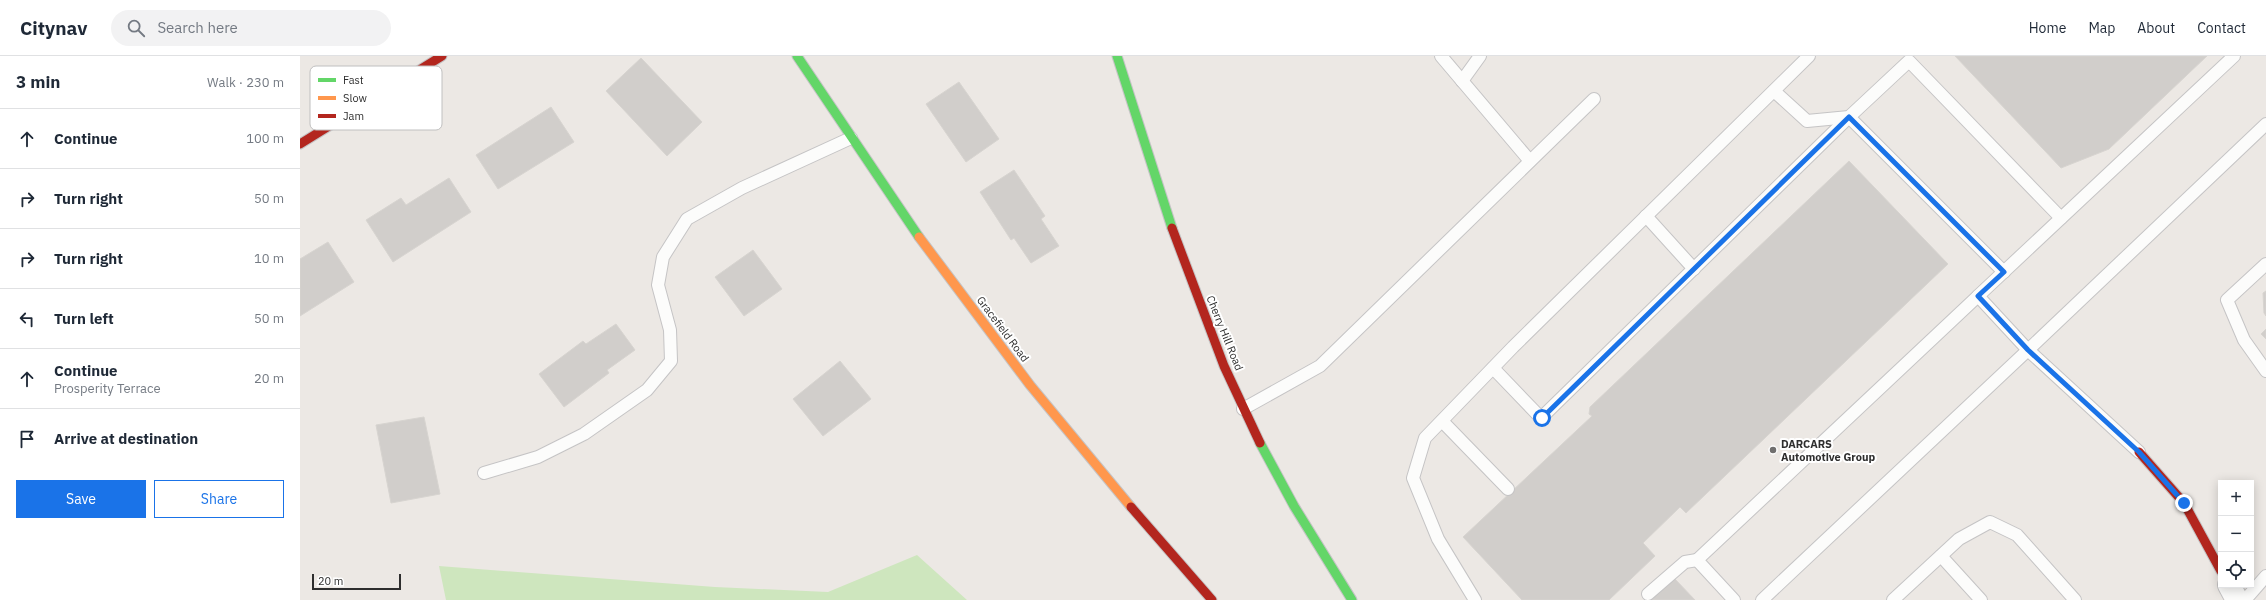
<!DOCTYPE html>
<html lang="en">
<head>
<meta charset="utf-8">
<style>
	body { margin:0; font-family:"IBM Plex Sans",sans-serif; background:#f2f2f3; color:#1f2937 }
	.controls { position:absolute; right:12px; bottom:12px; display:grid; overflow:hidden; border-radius:0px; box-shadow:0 2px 10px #0003 }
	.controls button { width:36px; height:36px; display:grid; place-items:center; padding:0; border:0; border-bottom:1px solid #e0e1e3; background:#fff; color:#1f2937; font:20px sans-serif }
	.scale { position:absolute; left:12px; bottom:10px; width:89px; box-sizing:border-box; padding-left:4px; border:2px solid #2e2e2e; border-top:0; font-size:11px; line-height:14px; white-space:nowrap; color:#2e2e2e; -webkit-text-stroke:3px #fff; paint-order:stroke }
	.stop { position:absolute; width:12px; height:12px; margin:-9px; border:3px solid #1a73e8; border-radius:50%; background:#fff }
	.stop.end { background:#1a73e8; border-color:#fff; box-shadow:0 1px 4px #0008 }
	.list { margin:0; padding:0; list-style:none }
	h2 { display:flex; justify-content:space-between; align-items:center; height:52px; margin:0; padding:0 16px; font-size:17px }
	h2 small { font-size:13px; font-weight:400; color:#747a83 }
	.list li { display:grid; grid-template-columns:26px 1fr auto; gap:12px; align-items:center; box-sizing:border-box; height:60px; padding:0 16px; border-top:1px solid #e0e1e3 }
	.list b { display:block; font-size:15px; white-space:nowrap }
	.list p { margin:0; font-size:13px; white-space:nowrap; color:#747a83 }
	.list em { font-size:13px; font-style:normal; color:#747a83 }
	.actions { display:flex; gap:8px; padding:12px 16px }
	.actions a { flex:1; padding:9px 0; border:1px solid #1a73e8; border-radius:0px; text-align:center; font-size:14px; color:#1a73e8 }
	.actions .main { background:#1a73e8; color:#fff }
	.icon { flex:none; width:22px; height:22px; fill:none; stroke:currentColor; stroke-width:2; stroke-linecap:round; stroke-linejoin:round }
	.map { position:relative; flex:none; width:1966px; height:544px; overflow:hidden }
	header { display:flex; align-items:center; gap:24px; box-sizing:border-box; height:56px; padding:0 20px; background:#fff; border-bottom:1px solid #e0e1e3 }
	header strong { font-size:19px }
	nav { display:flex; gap:22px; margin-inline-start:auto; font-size:14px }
	.search { width:280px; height:36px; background:#f2f2f3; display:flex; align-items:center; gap:10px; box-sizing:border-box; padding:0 14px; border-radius:22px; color:#747a83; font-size:15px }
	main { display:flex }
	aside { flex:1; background:#fff }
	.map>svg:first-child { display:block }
	.green { fill:#cee6be }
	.building { fill:#d1cecb; stroke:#d7d4d0 }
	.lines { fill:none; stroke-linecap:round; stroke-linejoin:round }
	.lane-casing { stroke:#c5c4c5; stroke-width:14 }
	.street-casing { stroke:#c5c4c5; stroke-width:24 }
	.fast-casing { stroke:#c5c4c5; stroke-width:11 }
	.slow-casing { stroke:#c5c4c5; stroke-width:11 }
	.jam-casing { stroke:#c5c4c5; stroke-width:11 }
	.lane { stroke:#fcfcfb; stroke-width:12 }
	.street { stroke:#fcfcfb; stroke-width:22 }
	.fast { stroke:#63d668; stroke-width:9 }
	.slow { stroke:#ff974d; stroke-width:9 }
	.jam { stroke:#b3261e; stroke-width:9 }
	.route { stroke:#1a73e8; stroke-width:5 }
	.poi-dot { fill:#706f6e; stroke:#fff; stroke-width:1.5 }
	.labels { text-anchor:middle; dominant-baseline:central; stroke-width:4; stroke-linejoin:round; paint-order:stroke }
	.street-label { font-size:11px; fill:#2e2e2e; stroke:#fff }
	.poi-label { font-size:11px; font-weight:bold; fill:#2e2e2e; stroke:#fff; text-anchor:start }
	.key { fill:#fff; stroke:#c0c0c0; stroke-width:1 }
	.key-label { font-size:11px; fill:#2e2e2e }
</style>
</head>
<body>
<header>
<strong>Citynav</strong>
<div class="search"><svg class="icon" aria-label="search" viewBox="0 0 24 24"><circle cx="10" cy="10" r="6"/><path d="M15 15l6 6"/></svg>Search here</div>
<nav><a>Home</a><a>Map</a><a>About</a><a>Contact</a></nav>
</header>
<main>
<aside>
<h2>3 min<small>Walk · 230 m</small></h2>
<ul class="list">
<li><svg class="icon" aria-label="ahead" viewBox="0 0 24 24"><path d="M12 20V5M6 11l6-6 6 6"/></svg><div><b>Continue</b></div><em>100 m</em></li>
<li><svg class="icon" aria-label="right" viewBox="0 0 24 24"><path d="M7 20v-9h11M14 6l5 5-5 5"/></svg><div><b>Turn right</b></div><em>50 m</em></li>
<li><svg class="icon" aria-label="right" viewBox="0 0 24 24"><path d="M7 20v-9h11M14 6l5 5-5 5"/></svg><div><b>Turn right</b></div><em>10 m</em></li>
<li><svg class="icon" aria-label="left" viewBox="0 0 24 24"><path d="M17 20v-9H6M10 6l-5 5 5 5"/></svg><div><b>Turn left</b></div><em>50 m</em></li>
<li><svg class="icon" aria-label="ahead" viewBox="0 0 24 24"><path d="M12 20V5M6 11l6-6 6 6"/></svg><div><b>Continue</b><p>Prosperity Terrace</p></div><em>20 m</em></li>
<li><svg class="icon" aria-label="arrive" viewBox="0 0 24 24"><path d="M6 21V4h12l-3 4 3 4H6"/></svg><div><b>Arrive at destination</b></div></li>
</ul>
<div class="actions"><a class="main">Save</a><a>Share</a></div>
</aside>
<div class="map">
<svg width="1966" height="544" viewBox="0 0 1966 544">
	<rect width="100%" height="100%" fill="#ece8e4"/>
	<polygon class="green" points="617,499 667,544 146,544 139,510 415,531 528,536"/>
	<g class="building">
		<polygon points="1655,0 1907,0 1809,93 1761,112"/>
		<polygon points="341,2 402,66 367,100 306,35"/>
		<polygon points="659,26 699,83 666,106 626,48"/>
		<polygon points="251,51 274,86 198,133 176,99"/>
		<polygon points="1549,105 1648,208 1386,457 1380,451 1343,487 1355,500 1309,544 1222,544 1163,481 1292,360 1289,358 1290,351"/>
		<polygon points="714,114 745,160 741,163 759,190 731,207 714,182 711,184 680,136"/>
		<polygon points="149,122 171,156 93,206 66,164 101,142 106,149"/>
		<polygon points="28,186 54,226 0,260 0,203"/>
		<polygon points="453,194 482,233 444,260 415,221"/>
		<polygon points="1966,235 1966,260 1964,257 1963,237"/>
		<polygon points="316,268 335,294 307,314 309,317 264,351 239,318 283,285 286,288"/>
		<polygon points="1966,273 1966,283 1961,278"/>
		<polygon points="540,305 571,343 523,380 493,343"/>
		<polygon points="124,361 140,438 91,447 76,369"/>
		<polygon points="1374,522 1395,544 1351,544"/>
	</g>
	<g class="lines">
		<g class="lane-casing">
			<g id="lane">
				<polyline points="1141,0 1230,105"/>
				<polyline points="1934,0 1678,240 1728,294 1966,68"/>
				<polyline points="1162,25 1180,0"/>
				<polyline points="1474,35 1507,65 1549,61 1609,5 1761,162"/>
				<polyline points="1346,160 1394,213"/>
				<polyline points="1966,208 1927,244 1944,284 1966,315"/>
				<polyline points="1193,312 1241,362 1549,61 1704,216"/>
				<polyline points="943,353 1020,310 1294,43"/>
				<polyline points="1142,365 1208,433"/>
				<polyline points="184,417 238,401 284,378 347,334 371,305 370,274 358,229 363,201 387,163 442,132 551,82"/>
				<polyline points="1641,500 1681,544"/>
				<polyline points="1348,538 1385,506 1397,504"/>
				<polyline points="1175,544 1138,483 1113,422 1125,382 1213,291 1509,0"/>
				<polyline points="1434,544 1397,504 1678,240"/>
				<polyline points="1462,544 1728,294 1839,396"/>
				<polyline points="1593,544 1659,483 1690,466 1717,479 1775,544"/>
				<polyline points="1945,544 1966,520"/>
			</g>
		</g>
		<g class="street-casing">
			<polyline id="street" points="1929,529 1937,544"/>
		</g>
		<g class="fast-casing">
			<g id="fast">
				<polyline points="497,0 619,181"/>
				<polyline points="817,0 872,172"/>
				<polyline points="960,387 994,450 1052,544"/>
			</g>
		</g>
		<g class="slow-casing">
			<polyline id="slow" points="619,181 730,329 831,451"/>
		</g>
		<g class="jam-casing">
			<g id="jam">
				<polyline points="0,88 142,0"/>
				<polyline points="872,172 924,310 960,387"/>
				<polyline points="1839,396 1884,447 1921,515"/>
				<polyline points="831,451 912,544"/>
			</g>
		</g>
		<use href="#lane" class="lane"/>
		<use href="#street" class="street"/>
		<use href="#fast" class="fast"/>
		<use href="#slow" class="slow"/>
		<use href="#jam" class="jam"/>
	</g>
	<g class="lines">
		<polyline class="route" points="1242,362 1549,61 1704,216 1678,240 1728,294 1839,396 1884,447"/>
	</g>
	<circle class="poi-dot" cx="1473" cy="394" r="4"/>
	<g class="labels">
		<g class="street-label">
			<text transform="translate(703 273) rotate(53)">Gracefield Road</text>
			<text transform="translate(925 277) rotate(68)">Cherry Hill Road</text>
		</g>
		<g class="poi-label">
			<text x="1481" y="388">DARCARS<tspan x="1481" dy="13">Automotive Group</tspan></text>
		</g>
	</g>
	<rect x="10" y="10" width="132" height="64" rx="6" class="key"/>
	<rect x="18" y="22" width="18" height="4" fill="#63d668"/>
	<rect x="18" y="40" width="18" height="4" fill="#ff974d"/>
	<rect x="18" y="58" width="18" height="4" fill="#b3261e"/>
	<g class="key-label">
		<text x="43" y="28">Fast</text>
		<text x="43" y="46">Slow</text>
		<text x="43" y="64">Jam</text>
	</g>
</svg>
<div class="controls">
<button>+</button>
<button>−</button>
<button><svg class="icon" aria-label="locate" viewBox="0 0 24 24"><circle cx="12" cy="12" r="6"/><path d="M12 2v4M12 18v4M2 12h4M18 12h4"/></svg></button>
</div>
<div class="scale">20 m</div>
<div class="stop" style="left:1242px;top:362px"></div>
<div class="stop end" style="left:1884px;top:447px"></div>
</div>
</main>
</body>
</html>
